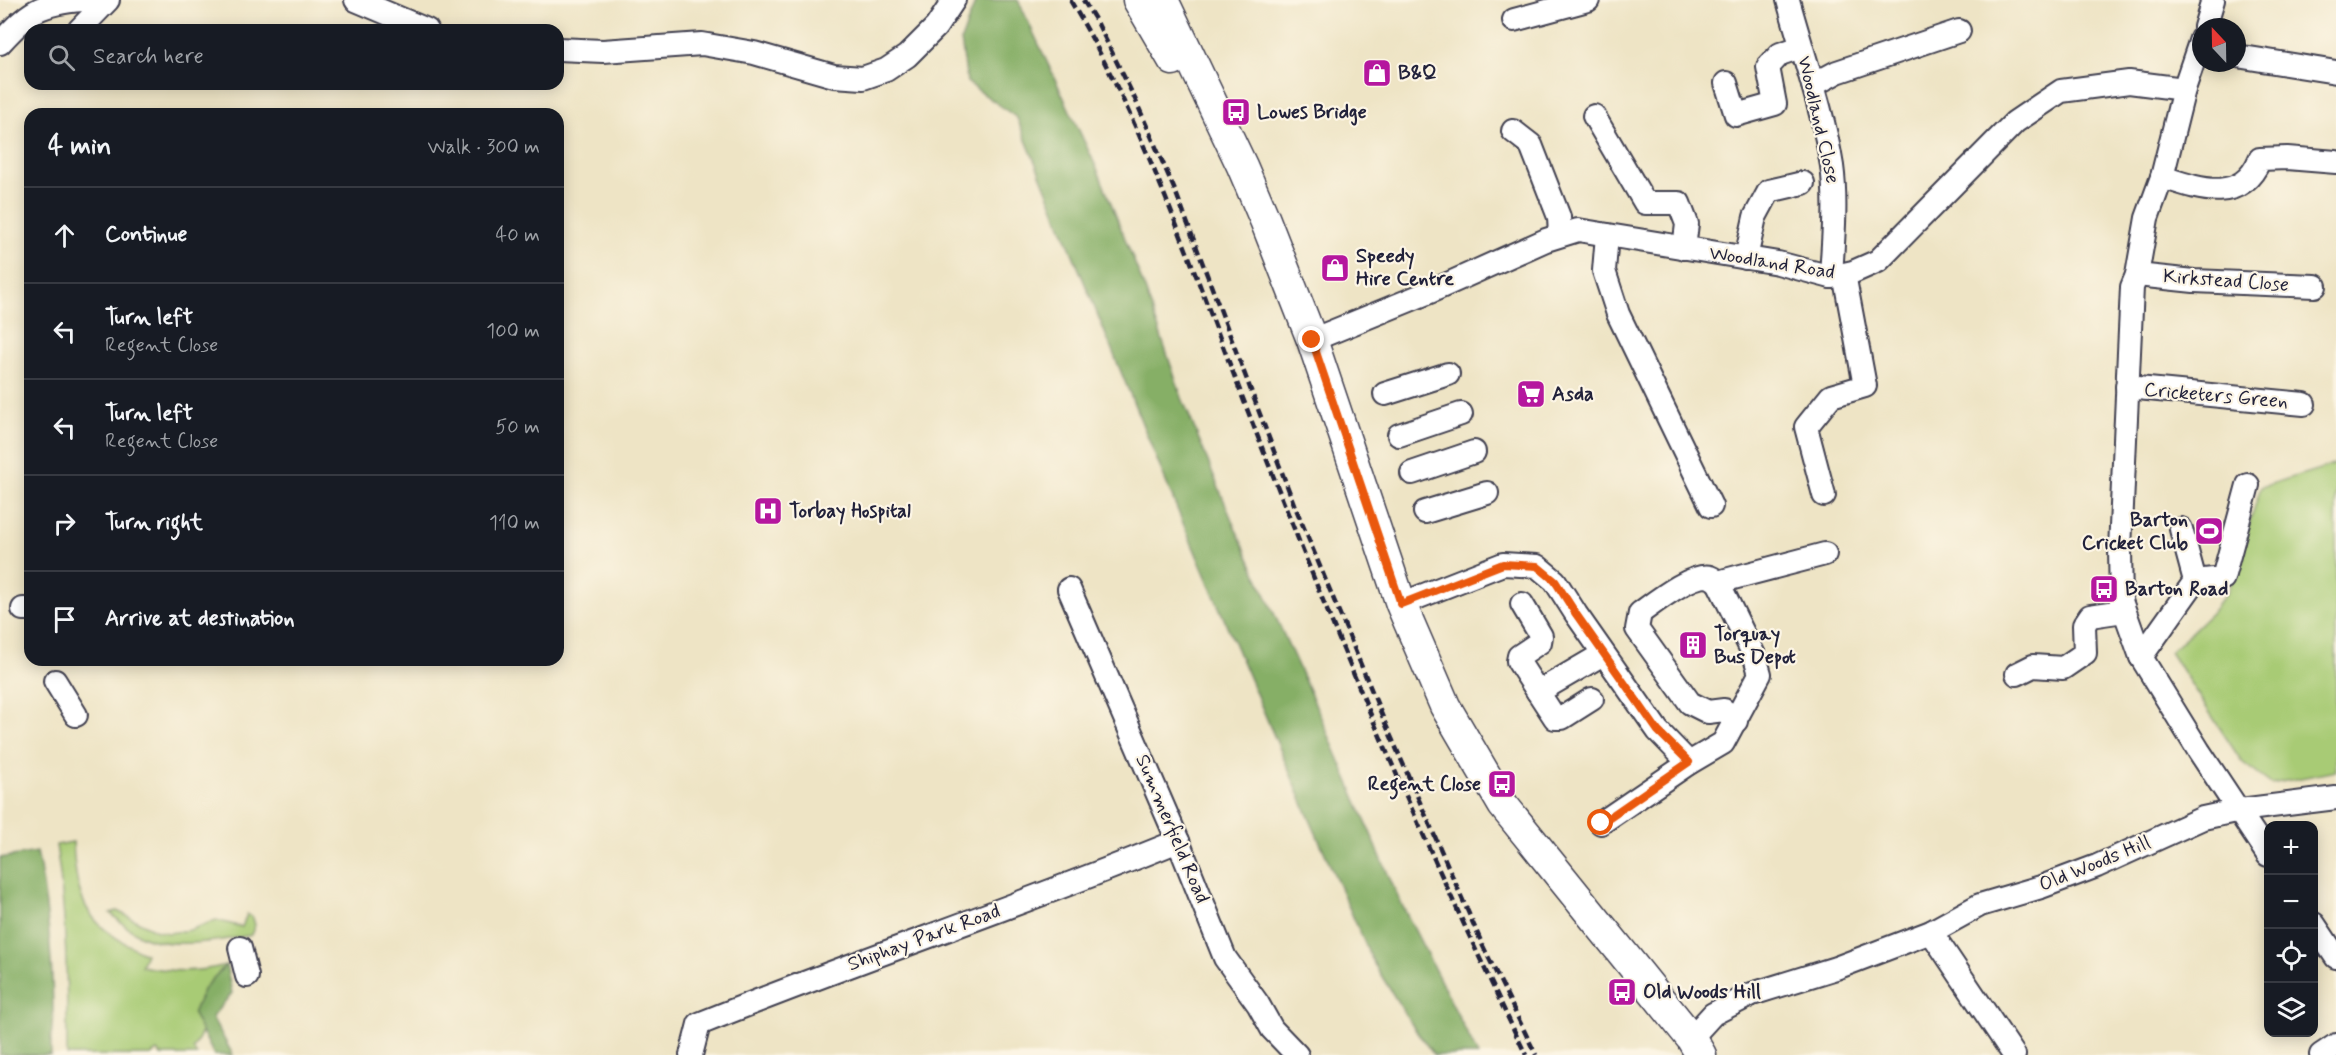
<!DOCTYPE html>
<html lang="en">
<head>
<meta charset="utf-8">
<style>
	body { margin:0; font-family:Mynerve,sans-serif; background:#20242c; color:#f1f3f6 }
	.controls { position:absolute; right:18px; bottom:18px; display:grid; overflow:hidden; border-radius:12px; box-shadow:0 3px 15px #0003 }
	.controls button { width:54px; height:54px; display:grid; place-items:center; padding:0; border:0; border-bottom:2px solid #363941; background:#171b24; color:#f1f3f6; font:30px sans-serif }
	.compass { position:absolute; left:2192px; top:18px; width:54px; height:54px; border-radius:50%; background:#171b24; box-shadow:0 3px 15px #0003; rotate:338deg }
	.stop { position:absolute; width:18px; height:18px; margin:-14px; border:4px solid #ea580c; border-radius:50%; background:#fff }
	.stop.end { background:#ea580c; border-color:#fff; box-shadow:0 2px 6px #0008 }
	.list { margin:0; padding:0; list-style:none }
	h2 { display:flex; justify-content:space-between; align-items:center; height:78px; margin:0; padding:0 24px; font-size:26px }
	h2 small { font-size:20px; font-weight:400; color:#9ea1a6 }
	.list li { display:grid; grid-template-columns:39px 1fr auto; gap:18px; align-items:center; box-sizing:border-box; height:96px; padding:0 24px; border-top:2px solid #363941 }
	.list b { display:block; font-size:22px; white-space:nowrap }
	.list p { margin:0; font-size:20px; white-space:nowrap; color:#9ea1a6 }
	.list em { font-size:20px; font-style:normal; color:#9ea1a6 }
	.icon { flex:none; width:33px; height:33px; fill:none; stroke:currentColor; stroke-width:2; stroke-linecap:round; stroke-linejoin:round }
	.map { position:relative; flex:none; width:2336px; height:1055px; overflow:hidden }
	.search { position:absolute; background:#171b24; box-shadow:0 3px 15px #0003; left:24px; top:24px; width:540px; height:66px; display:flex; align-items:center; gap:15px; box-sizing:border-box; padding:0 21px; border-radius:18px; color:#9ea1a6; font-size:22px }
	.panel { position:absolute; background:#171b24; box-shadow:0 3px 15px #0003; left:24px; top:108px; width:540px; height:558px; border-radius:18px }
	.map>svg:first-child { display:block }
	.green { fill:#a8cb74; stroke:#657658; stroke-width:1.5 }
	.forest { fill:#86af66; stroke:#546850; stroke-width:1.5 }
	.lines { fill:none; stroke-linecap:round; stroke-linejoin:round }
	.minor-casing { stroke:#413f50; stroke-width:26 }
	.major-casing { stroke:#413f50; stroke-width:33 }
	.minor { stroke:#fff; stroke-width:22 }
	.major { stroke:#fff; stroke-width:30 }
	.rail { stroke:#22223b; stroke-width:4.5; stroke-dasharray:9 4.5; stroke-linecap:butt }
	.route { stroke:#ea580c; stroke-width:8 }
	.labels { text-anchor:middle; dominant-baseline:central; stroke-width:4.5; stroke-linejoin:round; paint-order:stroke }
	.poi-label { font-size:20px; font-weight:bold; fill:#22223b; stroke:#fcf5e5; text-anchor:start }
	.street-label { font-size:20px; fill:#22223b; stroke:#fcf5e5 }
</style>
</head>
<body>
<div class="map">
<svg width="2336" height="1055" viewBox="0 0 2336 1055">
	<rect width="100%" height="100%" fill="#fcf5e5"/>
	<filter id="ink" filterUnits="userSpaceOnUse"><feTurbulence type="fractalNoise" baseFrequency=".0167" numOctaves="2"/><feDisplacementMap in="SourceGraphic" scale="12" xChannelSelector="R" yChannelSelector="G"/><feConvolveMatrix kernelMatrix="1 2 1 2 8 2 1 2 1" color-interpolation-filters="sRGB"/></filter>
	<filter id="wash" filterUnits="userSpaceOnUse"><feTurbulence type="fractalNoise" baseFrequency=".008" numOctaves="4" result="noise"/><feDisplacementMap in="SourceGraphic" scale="24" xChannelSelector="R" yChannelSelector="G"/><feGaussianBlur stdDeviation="1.35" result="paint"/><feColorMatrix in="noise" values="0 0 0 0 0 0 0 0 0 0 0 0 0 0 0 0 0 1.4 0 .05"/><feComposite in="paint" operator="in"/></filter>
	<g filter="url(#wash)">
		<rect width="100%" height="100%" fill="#eee4c5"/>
		<g class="green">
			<polygon points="2336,464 2336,771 2271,784 2242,762 2170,652 2211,613 2228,591 2261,487"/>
			<path d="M 73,842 C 76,905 88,927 146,954 L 141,966 C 171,972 197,973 226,965 L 204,988 L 193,1014 L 202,1032 L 193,1049 L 197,1055 L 161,1055 L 157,1051 L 151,1055 L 67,1055 C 67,985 67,915 56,845 Z"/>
			<path d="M 117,911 L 157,931 L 169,933 L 190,930 L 216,920 L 242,927 L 247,914 L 253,918 L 255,925 L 251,935 C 218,941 166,951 136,933 C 127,928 118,920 110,913 Z"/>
		</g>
		<g class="forest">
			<polygon points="976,0 1018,0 1099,173 1145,289 1182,398 1234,525 1317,708 1397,895 1478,1055 1434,1055 1414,1028 1374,964 1311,822 1180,516 1017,118 967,82 961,40"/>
			<path d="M 37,852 C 48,904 52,955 53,1009 C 53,1024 50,1039 51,1055 L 0,1055 L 0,858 Z"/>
			<polygon points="226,965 232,993 212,1017 233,1055 214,1055 193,1014 204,988"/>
		</g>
	</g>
	<g filter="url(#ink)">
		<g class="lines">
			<g class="minor-casing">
				<g id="minor">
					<polyline points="356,0 427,30"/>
					<path d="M 1788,0 C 1803,55 1823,110 1832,166 C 1837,203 1833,240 1831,277"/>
					<polyline points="1514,20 1588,0"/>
					<polyline points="2205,27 2213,0"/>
					<polyline points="79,30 108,0"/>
					<polyline points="2201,39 2184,89 2162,177 2147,218 2137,275 2132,287 2120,549 2121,601 2141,657 2199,751 2268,855"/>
					<path d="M 0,43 C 29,12 39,3 83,0"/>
					<polyline points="558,49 603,51 702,44 754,53 834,76 863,78 886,70 907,56 936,27 954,0"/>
					<polyline points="2237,56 2336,72"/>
					<polyline points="1726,83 1736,115 1775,104 1768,67 1780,54 1801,47"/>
					<polyline points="1813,85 1837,72 1959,31"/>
					<polyline points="1594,116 1645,203 1679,203 1687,224 1684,248"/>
					<polyline points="1513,131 1531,145 1559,217 1560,235"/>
					<path d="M 2162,177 C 2199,189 2241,205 2260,159 L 2287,158 L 2336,162"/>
					<polyline points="1607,235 1604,271 1618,314 1711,506"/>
					<polyline points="1746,258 1755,217 1769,191 1803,183"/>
					<polyline points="2137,275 2194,281 2315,286"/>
					<polyline points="1312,340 1432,291 1546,240 1578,230 1778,263 1831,277 1853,272 1878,261 2015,122 2061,91 2129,82 2184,89"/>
					<polyline points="2127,387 2304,404"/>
					<polyline points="1385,394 1448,374"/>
					<polyline points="1399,435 1461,414"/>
					<polyline points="1412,473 1474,452"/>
					<polyline points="1824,495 1806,427 1831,396 1865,386 1844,274"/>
					<polyline points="1425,512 1487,493"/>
					<polyline points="2181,529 2195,581"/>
					<path d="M 1718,582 C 1715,580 1713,578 1710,577 C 1693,572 1654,603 1640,613 L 1637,629 L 1690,703 L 1708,712 L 1724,710 L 1736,721"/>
					<polyline points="1069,589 1178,841 1225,958 1258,1004 1272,1029 1297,1055"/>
					<polyline points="1401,604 1503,564 1537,566 1555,581 1576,614 1658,731 1689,763"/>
					<polyline points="1522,604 1541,636 1540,642 1519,656 1518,661 1538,692 1603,654"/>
					<polyline points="23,609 30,609"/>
					<polyline points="2141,657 2195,581 2223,578 2248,485"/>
					<polyline points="2017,674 2033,666 2063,668 2085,653 2084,625 2090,616 2124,611"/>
					<polyline points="55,681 76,715"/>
					<polyline points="1538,692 1555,718 1562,718 1592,699"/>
					<polyline points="1601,823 1689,763 1723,743 1760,674 1755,657 1718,582 1825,554"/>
					<polyline points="2314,924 2336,957"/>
					<polyline points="1931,932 2014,1055"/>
					<polyline points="240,948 247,976"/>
					<polyline points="1691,1038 1713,1014 1752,994 1836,968 1931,932 1980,905 2041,887 2097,866 2203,818 2240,810 2336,798"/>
					<path d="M 691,1055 L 699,1024 C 857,960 1020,906 1178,841"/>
					<polyline points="2321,1055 2336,1045"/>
				</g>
			</g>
			<g class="major-casing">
				<g id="major">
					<polyline points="1138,0 1173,60"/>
					<polyline points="1163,0 1242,166 1265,220 1312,340 1401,604 1445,706 1503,805 1691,1038 1701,1055"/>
				</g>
			</g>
			<use href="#minor" class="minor"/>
			<use href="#major" class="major"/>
			<g class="rail">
				<path d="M 1070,0 C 1120,83 1156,172 1191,262 C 1219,336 1247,410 1276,483 C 1352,677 1435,868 1526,1055"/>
				<polyline points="1083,0 1098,24 1135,99 1176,193 1294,504 1386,725 1483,946 1536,1055"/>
			</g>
		</g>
	</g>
	<g class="lines" filter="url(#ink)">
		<polyline class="route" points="1312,340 1401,604 1503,564 1537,566 1555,581 1576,614 1658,731 1689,762 1601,823"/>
	</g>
	<defs>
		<g id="shop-square" transform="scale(1.5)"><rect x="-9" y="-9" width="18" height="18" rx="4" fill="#b5179e" stroke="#fcf5e5"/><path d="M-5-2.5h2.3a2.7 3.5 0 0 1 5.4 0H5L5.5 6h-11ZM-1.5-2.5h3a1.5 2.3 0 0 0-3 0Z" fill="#fff"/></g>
		<g id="bus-square" transform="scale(1.5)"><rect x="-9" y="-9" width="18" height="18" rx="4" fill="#b5179e" stroke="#fcf5e5"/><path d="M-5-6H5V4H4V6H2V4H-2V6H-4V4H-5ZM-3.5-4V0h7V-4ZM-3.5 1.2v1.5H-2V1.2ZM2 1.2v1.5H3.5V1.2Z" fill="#fff"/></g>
		<g id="supermarket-square" transform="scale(1.5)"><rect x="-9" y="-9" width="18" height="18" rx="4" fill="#b5179e" stroke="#fcf5e5"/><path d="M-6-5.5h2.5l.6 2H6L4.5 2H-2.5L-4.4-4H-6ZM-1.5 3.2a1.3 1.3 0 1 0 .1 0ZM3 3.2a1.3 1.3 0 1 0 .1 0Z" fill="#fff"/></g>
		<g id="hospital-square" transform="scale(1.5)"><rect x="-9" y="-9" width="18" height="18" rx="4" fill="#b5179e" stroke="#fcf5e5"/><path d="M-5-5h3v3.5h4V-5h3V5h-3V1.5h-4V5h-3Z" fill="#fff"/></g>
		<g id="stadium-square" transform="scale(1.5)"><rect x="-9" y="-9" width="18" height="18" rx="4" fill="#b5179e" stroke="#fcf5e5"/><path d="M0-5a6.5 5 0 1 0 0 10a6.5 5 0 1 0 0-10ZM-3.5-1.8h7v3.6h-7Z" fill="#fff"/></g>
		<g id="building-square" transform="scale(1.5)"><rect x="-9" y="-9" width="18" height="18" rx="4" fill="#b5179e" stroke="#fcf5e5"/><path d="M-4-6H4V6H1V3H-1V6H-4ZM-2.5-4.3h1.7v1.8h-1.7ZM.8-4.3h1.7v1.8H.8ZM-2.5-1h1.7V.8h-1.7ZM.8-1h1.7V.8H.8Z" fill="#fff"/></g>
	</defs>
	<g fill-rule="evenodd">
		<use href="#shop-square" x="1377" y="73"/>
		<use href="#bus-square" x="1236" y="112"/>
		<use href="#shop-square" x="1335" y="268"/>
		<use href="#supermarket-square" x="1531" y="394"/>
		<use href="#hospital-square" x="768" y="511"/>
		<use href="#stadium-square" x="2209" y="531"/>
		<use href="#bus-square" x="2104" y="589"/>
		<use href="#building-square" x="1693" y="645"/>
		<use href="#bus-square" x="1502" y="784"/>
		<use href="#bus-square" x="1622" y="992"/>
	</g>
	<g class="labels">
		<g class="poi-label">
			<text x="1398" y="73">B&amp;Q</text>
			<text x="1257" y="112">Lowes Bridge</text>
			<text x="1356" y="256">Speedy<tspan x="1356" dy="23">Hire Centre</tspan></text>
			<text x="1552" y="394">Asda</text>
			<text x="789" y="511">Torbay Hospital</text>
			<text x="2188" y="520" text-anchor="end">Barton<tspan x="2188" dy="23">Cricket Club</tspan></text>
			<text x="2125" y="589">Barton Road</text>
			<text x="1714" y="634">Torquay<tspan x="1714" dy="23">Bus Depot</tspan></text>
			<text x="1481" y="784" text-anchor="end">Regent Close</text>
			<text x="1643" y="992">Old Woods Hill</text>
		</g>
		<g class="street-label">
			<text transform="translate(1818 120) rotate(77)">Woodland Close</text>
			<text transform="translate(1772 263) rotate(9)">Woodland Road</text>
			<text transform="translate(2226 281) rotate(4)">Kirkstead Close</text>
			<text transform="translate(2216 396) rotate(5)">Cricketers Green</text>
			<text transform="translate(1172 829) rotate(67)">Summerfield Road</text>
			<text transform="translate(2095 864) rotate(-22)">Old Woods Hill</text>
			<text transform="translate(924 938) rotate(-20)">Shiphay Park Road</text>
		</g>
	</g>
</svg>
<div class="controls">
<button>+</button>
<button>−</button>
<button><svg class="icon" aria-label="locate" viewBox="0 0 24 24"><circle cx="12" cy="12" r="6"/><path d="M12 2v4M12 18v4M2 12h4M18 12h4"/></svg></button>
<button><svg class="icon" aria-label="layers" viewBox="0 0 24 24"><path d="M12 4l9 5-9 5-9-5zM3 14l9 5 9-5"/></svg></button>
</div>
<svg class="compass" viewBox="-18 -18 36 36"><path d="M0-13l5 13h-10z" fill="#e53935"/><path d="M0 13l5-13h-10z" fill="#9ea1a6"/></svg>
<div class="stop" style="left:1601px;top:823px"></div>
<div class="stop end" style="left:1312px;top:340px"></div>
<div class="search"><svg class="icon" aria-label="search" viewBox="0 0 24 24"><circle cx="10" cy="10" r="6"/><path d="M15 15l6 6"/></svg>Search here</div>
<section class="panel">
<h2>4 min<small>Walk · 300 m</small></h2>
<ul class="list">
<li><svg class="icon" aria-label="ahead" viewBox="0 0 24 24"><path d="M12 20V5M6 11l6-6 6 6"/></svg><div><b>Continue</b></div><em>40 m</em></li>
<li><svg class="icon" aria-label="left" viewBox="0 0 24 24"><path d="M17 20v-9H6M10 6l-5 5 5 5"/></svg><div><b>Turn left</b><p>Regent Close</p></div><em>100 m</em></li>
<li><svg class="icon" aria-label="left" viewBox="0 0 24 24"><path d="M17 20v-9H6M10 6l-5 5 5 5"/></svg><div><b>Turn left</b><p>Regent Close</p></div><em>50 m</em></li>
<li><svg class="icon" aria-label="right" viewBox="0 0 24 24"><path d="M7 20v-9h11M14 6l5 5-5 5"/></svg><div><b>Turn right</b></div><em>110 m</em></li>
<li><svg class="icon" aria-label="arrive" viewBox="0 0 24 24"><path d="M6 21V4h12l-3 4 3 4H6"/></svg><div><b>Arrive at destination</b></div></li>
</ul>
</section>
</div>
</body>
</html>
